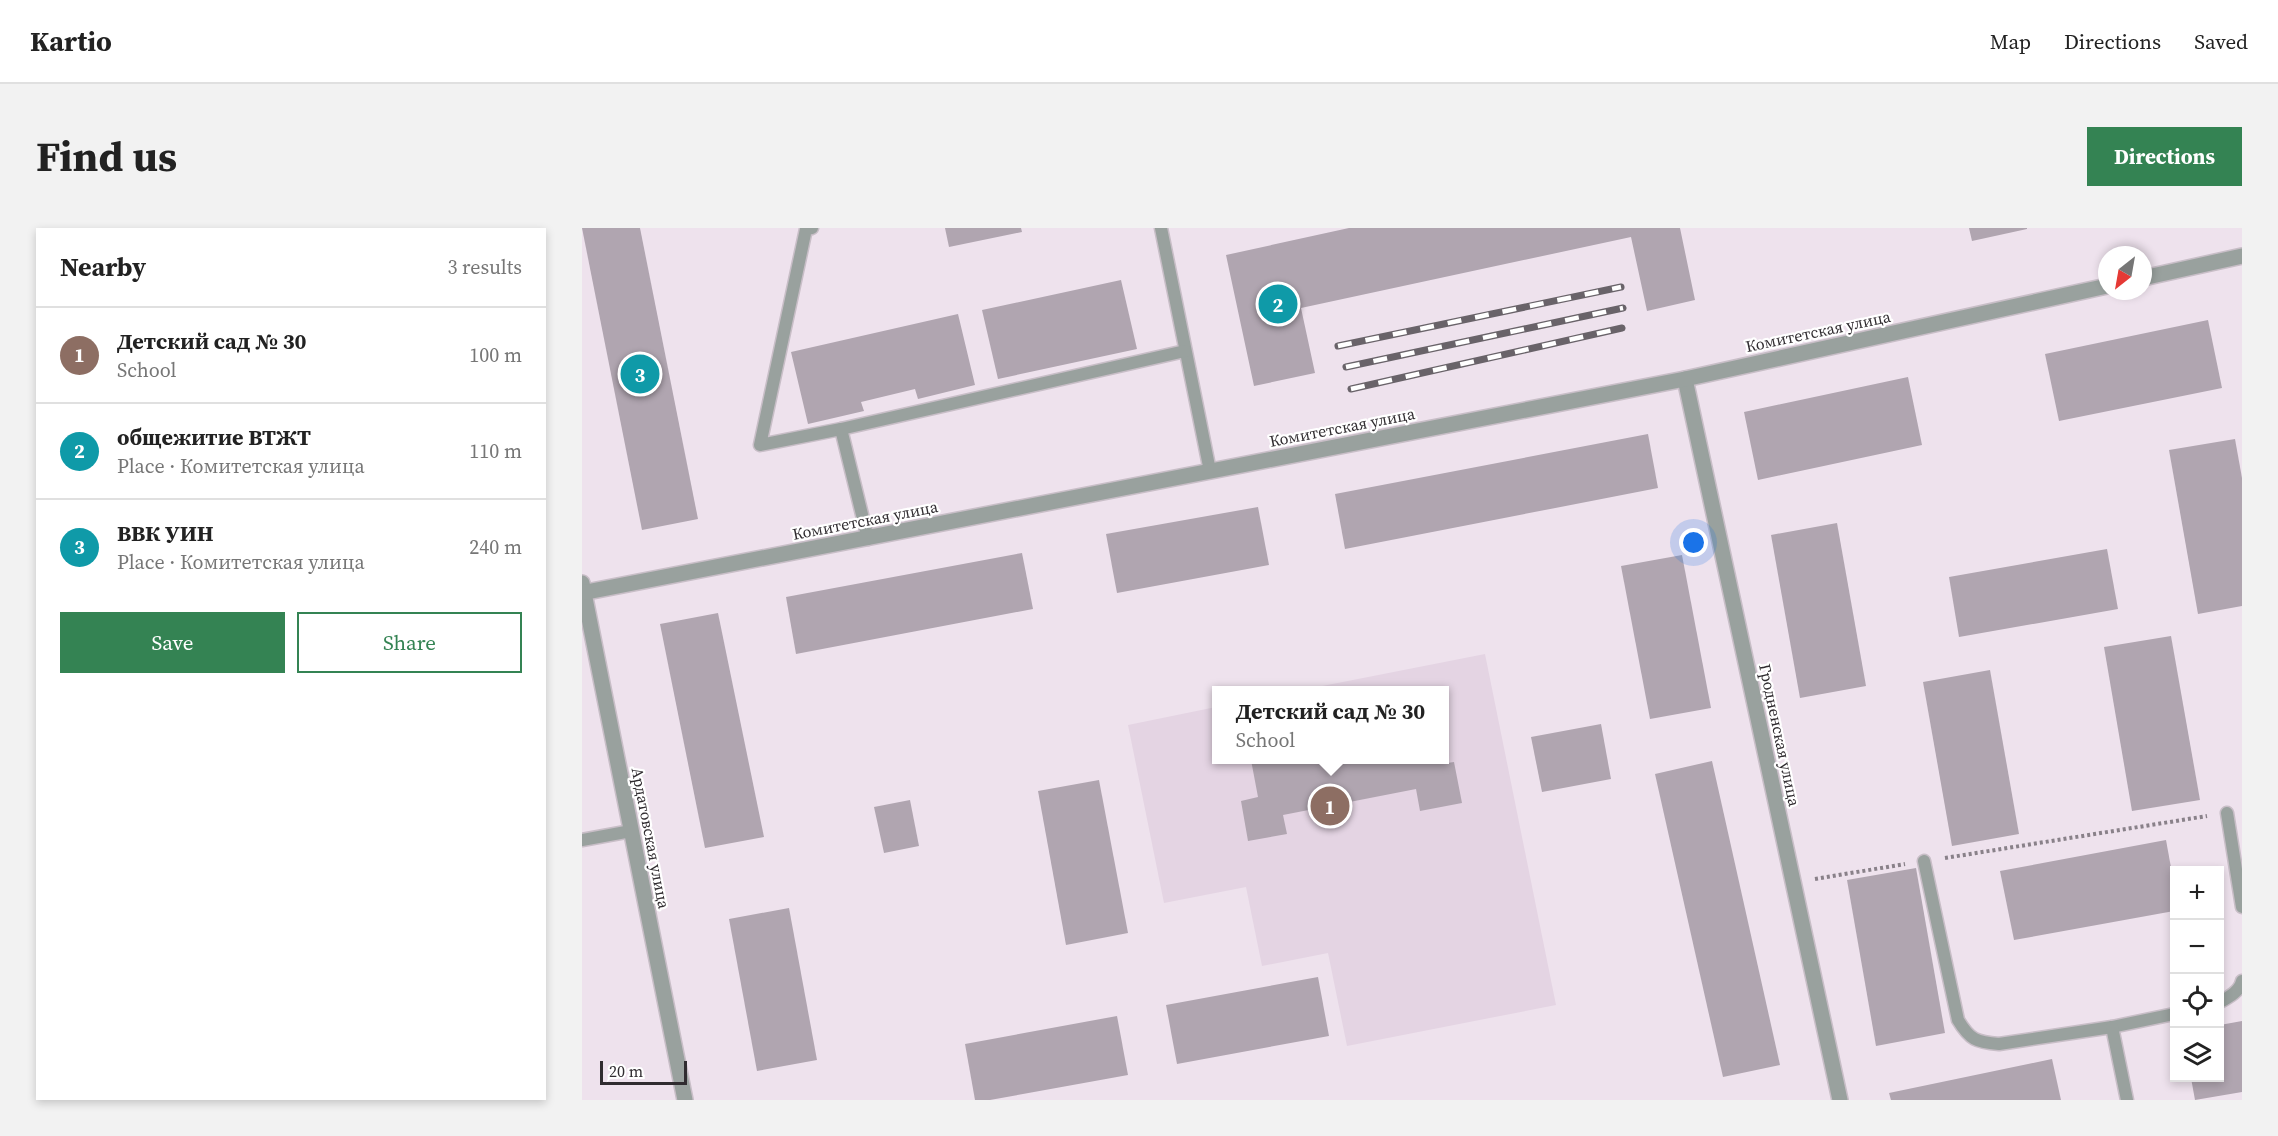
<!DOCTYPE html>
<html lang="en">
<head>
<meta charset="utf-8">
<style>
	body { margin:0; font-family:"Source Serif 4",serif; background:#f2f2f2; color:#222 }
	.controls { position:absolute; right:18px; bottom:18px; display:grid; overflow:hidden; border-radius:0px; box-shadow:0 3px 9px #0003 }
	.controls button { width:54px; height:54px; display:grid; place-items:center; padding:0; border:0; border-bottom:2px solid #e0e0e0; background:#fff; color:#222; font:30px sans-serif }
	.compass { position:absolute; left:1516px; top:18px; width:54px; height:54px; border-radius:50%; background:#fff; box-shadow:0 3px 9px #0003; rotate:211deg }
	.scale { position:absolute; left:18px; bottom:15px; width:87px; box-sizing:border-box; padding-left:6px; border:3px solid #302c30; border-top:0; font-size:16px; line-height:21px; white-space:nowrap; color:#302c30; -webkit-text-stroke:4px #fff; paint-order:stroke }
	.you { position:absolute; left:1112px; top:315px; width:21px; height:21px; margin:-15px; border:4px solid #fff; border-radius:50%; background:#1a73e8; box-shadow:0 0 0 9px #1a73e833 }
	.badge { display:grid; place-items:center; width:39px; height:39px; border-radius:50%; background:#348353; color:#fff; font-size:20px; font-weight:700 }
	.pin { position:absolute; translate:-50% -50%; border:3px solid #fff; box-shadow:0 2px 6px #0006 }
	.popup { position:absolute; left:630px; top:458px; width:237px; height:78px; box-sizing:border-box; display:grid; place-content:center; border-radius:0px; background:#fff; filter:drop-shadow(0 2px 4px #0005); font-size:20px; white-space:nowrap; color:#767676 }
	.popup b { font-size:22px; color:#222 }
	.popup::after { content:''; position:absolute; left:50%; top:100%; margin-left:-12px; border:12px solid transparent; border-top-color:#fff }
	.list { margin:0; padding:0; list-style:none }
	h2 { display:flex; justify-content:space-between; align-items:center; height:78px; margin:0; padding:0 24px; font-size:26px }
	h2 small { font-size:20px; font-weight:400; color:#767676 }
	.list li { display:grid; grid-template-columns:39px 1fr auto; gap:18px; align-items:center; box-sizing:border-box; height:96px; padding:0 24px; border-top:2px solid #e0e0e0 }
	.list b { display:block; font-size:22px; white-space:nowrap }
	.list p { margin:0; font-size:20px; white-space:nowrap; color:#767676 }
	.list em { font-size:20px; font-style:normal; color:#767676 }
	.actions { display:flex; gap:12px; padding:18px 24px }
	.actions a { flex:1; padding:14px 0; border:2px solid #348353; border-radius:0px; text-align:center; font-size:21px; color:#348353 }
	.actions .main { background:#348353; color:#fff }
	.icon { flex:none; width:33px; height:33px; fill:none; stroke:currentColor; stroke-width:2; stroke-linecap:round; stroke-linejoin:round }
	.map { position:relative; flex:none; width:1660px; height:872px; overflow:hidden; border-radius:0px }
	header { display:flex; align-items:center; gap:36px; box-sizing:border-box; height:84px; padding:0 30px; background:#fff; border-bottom:2px solid #e0e0e0 }
	header strong { font-size:28px }
	nav { display:flex; gap:33px; margin-inline-start:auto; font-size:21px }
	.intro { display:flex; align-items:center; justify-content:space-between; box-sizing:border-box; height:144px; padding:0 36px }
	h1 { margin:0; font-size:42px }
	.button { padding:15px 27px; border-radius:0px; background:#348353; color:#fff; font-size:21px; font-weight:700 }
	main { display:flex; gap:36px; padding:0 36px }
	aside { flex:1; background:#fff; border-radius:0px; box-shadow:0 3px 9px #0003 }
	.map>svg:first-child { display:block }
	.built { fill:#e4d4e3 }
	.building { fill:#b0a5b0 }
	.lines { fill:none; stroke-linecap:round; stroke-linejoin:round }
	.lane-casing { stroke:#c8bec7; stroke-width:15 }
	.street-casing { stroke:#c8bec7; stroke-width:18 }
	.path { stroke:#898189; stroke-width:4; stroke-dasharray:3 3; stroke-linecap:butt }
	.lane { stroke:#99a19e; stroke-width:12 }
	.street { stroke:#99a19e; stroke-width:15 }
	.rail-casing { stroke:#696369; stroke-width:7 }
	.rail { stroke:#fff; stroke-width:4.5; stroke-dasharray:14; stroke-linecap:butt }
	.labels { text-anchor:middle; dominant-baseline:central; stroke-width:4.5; stroke-linejoin:round; paint-order:stroke }
	.street-label { font-size:16px; fill:#302c30; stroke:#fff }
</style>
</head>
<body>
<header>
<strong>Kartio</strong>
<nav><a>Map</a><a>Directions</a><a>Saved</a></nav>
</header>
<div class="intro"><h1>Find us</h1><a class="button">Directions</a></div>
<main>
<aside>
<h2>Nearby<small>3 results</small></h2>
<ul class="list">
<li><span class="badge" style="background:#8d6e63">1</span><div><b>Детский сад № 30</b><p>School</p></div><em>100 m</em></li>
<li><span class="badge" style="background:#0f9aa8">2</span><div><b>общежитие ВТЖТ</b><p>Place · Комитетская улица</p></div><em>110 m</em></li>
<li><span class="badge" style="background:#0f9aa8">3</span><div><b>ВВК УИН</b><p>Place · Комитетская улица</p></div><em>240 m</em></li>
</ul>
<div class="actions"><a class="main">Save</a><a>Share</a></div>
</aside>
<div class="map">
<svg width="1660" height="872" viewBox="0 0 1660 872">
	<rect width="100%" height="100%" fill="#eee2ed"/>
	<polygon class="built" points="903,426 974,777 765,818 746,725 680,738 664,659 582,675 546,497 634,479 634,532 862,532 862,462 720,462"/>
	<g class="building">
		<polygon points="0,0 58,0 116,291 60,302"/>
		<polygon points="363,0 439,0 440,4 367,19"/>
		<polygon points="767,0 1098,0 1113,72 1065,83 1049,9 719,80 733,145 672,158 644,27"/>
		<polygon points="1387,0 1445,0 1445,1 1390,13"/>
		<polygon points="539,52 555,121 416,151 400,82"/>
		<polygon points="376,86 393,157 336,171 333,161 279,174 282,183 226,196 209,124"/>
		<polygon points="1626,92 1640,160 1477,193 1463,126"/>
		<polygon points="1326,149 1340,217 1176,252 1162,184"/>
		<polygon points="1066,206 1076,260 763,321 753,266"/>
		<polygon points="1653,211 1660,250 1660,378 1616,386 1587,222"/>
		<polygon points="676,279 687,337 535,365 524,306"/>
		<polygon points="1255,295 1284,458 1218,470 1189,307"/>
		<polygon points="1525,321 1536,381 1377,409 1367,349"/>
		<polygon points="440,325 451,381 214,426 204,369"/>
		<polygon points="1100,327 1129,480 1068,491 1039,338"/>
		<polygon points="136,385 182,609 123,620 78,396"/>
		<polygon points="1589,408 1618,572 1550,583 1522,419"/>
		<polygon points="1408,442 1437,606 1370,618 1341,454"/>
		<polygon points="1019,496 1029,551 960,564 949,509"/>
		<polygon points="669,532 858,532 859,536 872,534 880,575 838,583 834,561 701,587 705,606 666,613 659,573 676,569"/>
		<polygon points="1130,533 1198,837 1141,849 1073,546"/>
		<polygon points="517,552 546,705 484,717 456,563"/>
		<polygon points="328,572 337,618 302,625 292,579"/>
		<polygon points="1584,612 1592,656 1592,683 1432,712 1418,643"/>
		<polygon points="1334,640 1363,805 1294,818 1265,652"/>
		<polygon points="207,680 235,832 175,843 147,691"/>
		<polygon points="736,749 747,808 595,836 584,777"/>
		<polygon points="535,788 546,847 408,872 393,872 383,816"/>
		<polygon points="1660,793 1660,864 1613,872 1609,850 1638,850 1638,797"/>
		<polygon points="1470,831 1479,872 1309,872 1307,865"/>
	</g>
	<g class="lines">
		<g class="lane-casing">
			<g id="lane">
				<polyline points="230,0 224,1 178,217 259,201 286,311"/>
				<polyline points="579,0 628,243"/>
				<polyline points="259,201 603,123"/>
				<polyline points="1645,585 1660,679"/>
				<polyline points="0,612 49,603"/>
				<path d="M 1342,633 L 1376,792 C 1388,812 1394,814 1417,816 L 1530,799 L 1592,786"/>
				<path d="M 1638,774 C 1647,769 1658,763 1660,753"/>
				<polyline points="1530,799 1545,872"/>
			</g>
		</g>
		<g class="street-casing">
			<g id="street">
				<polyline points="1561,50 1660,28"/>
				<polyline points="1103,151 1258,872"/>
				<polyline points="0,355 103,872"/>
				<polyline points="0,365 1103,151 1525,58"/>
			</g>
		</g>
		<g class="path">
			<polyline points="1363,630 1625,588"/>
			<polyline points="1233,651 1323,636"/>
		</g>
		<use href="#lane" class="lane"/>
		<use href="#street" class="street"/>
		<g class="rail-casing">
			<g id="rail">
				<polyline points="756,118 1039,59"/>
				<polyline points="764,139 1041,80"/>
				<polyline points="769,161 1040,100"/>
			</g>
		</g>
		<use href="#rail" class="rail"/>
	</g>
	<g class="labels">
		<g class="street-label">
			<text transform="translate(1236 103) rotate(-12)">Комитетская улица</text>
			<text transform="translate(760 199) rotate(-11)">Комитетская улица</text>
			<text transform="translate(283 292) rotate(-11)">Комитетская улица</text>
			<text transform="translate(1198 507) rotate(78)">Гродненская улица</text>
			<text transform="translate(69 610) rotate(79)">Ардатовская улица</text>
		</g>
	</g>
</svg>
<div class="controls">
<button>+</button>
<button>−</button>
<button><svg class="icon" aria-label="locate" viewBox="0 0 24 24"><circle cx="12" cy="12" r="6"/><path d="M12 2v4M12 18v4M2 12h4M18 12h4"/></svg></button>
<button><svg class="icon" aria-label="layers" viewBox="0 0 24 24"><path d="M12 4l9 5-9 5-9-5zM3 14l9 5 9-5"/></svg></button>
</div>
<svg class="compass" viewBox="-18 -18 36 36"><path d="M0-13l5 13h-10z" fill="#e53935"/><path d="M0 13l5-13h-10z" fill="#767676"/></svg>
<div class="scale">20 m</div>
<div class="you"></div>
<div class="pin badge" style="left:748px;top:578px;background:#8d6e63">1</div>
<div class="popup"><b>Детский сад № 30</b>School</div>
<div class="pin badge" style="left:696px;top:76px;background:#0f9aa8">2</div>
<div class="pin badge" style="left:58px;top:146px;background:#0f9aa8">3</div>
</div>
</main>
</body>
</html>
